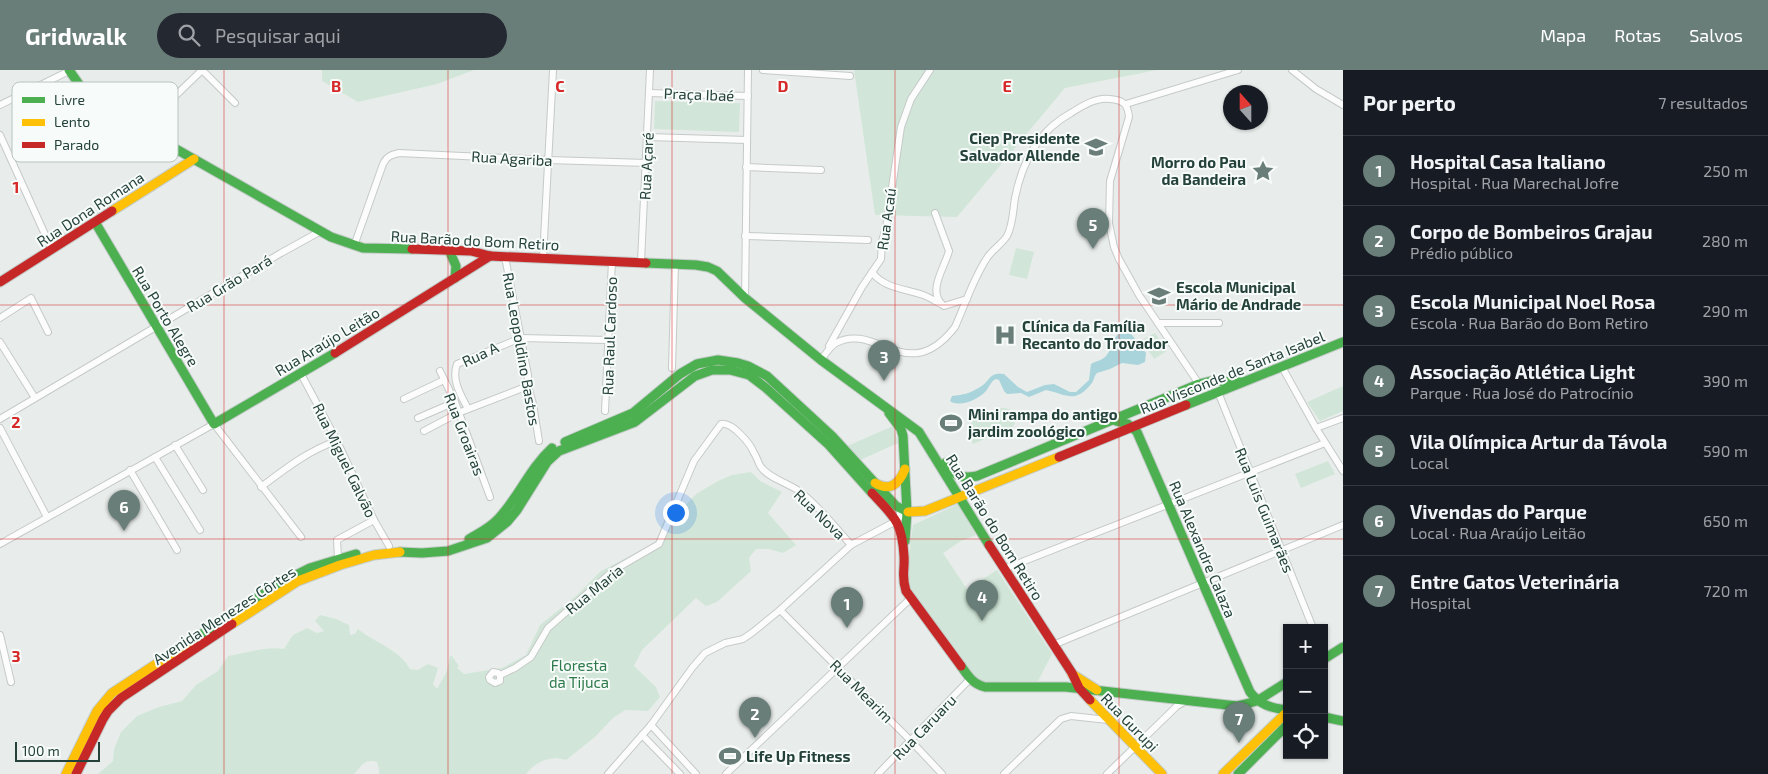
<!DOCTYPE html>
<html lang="pt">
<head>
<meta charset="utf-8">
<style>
	body { margin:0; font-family:"Exo 2",sans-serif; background:#242831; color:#f1f3f6 }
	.controls { position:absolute; right:15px; bottom:15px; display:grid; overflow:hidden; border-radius:0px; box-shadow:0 1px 4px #0004 }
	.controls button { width:45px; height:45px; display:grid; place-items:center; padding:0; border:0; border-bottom:1px solid #363941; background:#171b24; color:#f1f3f6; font:25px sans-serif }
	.compass { position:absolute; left:1223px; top:15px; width:45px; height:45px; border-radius:50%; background:#171b24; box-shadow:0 1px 4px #0004; rotate:339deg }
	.scale { position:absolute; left:15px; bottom:12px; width:85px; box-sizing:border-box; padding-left:5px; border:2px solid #24423a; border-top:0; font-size:14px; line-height:18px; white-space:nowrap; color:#24423a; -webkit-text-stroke:4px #f7fbf9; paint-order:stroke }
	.you { position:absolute; left:675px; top:442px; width:18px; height:18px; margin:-12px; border:4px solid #fff; border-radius:50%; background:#1a73e8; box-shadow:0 0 0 8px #1a73e833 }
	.badge { display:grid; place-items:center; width:32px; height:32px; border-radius:50%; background:#697e78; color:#fff; font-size:16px; font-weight:700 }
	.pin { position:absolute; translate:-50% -41px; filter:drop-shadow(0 1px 2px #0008) }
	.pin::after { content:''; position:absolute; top:26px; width:18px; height:15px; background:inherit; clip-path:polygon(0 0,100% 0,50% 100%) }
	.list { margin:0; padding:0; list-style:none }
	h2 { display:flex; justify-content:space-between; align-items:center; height:65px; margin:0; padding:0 20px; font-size:21px }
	h2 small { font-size:16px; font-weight:400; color:#9ea1a6 }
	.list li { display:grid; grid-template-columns:32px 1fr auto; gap:15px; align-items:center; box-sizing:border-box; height:70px; padding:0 20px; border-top:1px solid #363941 }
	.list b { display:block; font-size:19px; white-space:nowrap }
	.list p { margin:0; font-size:16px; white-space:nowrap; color:#9ea1a6 }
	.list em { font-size:16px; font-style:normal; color:#9ea1a6 }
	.icon { flex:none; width:28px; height:28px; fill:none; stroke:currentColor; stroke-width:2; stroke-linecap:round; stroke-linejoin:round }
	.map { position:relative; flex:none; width:1343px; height:704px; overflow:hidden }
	header { display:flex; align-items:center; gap:30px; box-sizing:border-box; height:70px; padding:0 25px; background:#697e78; color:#fff }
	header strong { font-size:24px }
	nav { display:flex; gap:28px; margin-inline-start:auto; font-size:18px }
	.search { width:350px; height:45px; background:#242831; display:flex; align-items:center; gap:12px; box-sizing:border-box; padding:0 18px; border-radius:28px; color:#9ea1a6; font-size:19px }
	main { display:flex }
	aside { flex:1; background:#171b24 }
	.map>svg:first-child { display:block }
	.green { fill:#d1e6d8 }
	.water { fill:#a9d4db }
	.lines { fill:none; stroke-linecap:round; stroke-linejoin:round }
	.street-casing { stroke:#c5cac8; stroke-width:8 }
	.fast-casing { stroke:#c3cbc8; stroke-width:11 }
	.slow-casing { stroke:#c3cbc8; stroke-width:11 }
	.jam-casing { stroke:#c3cbc8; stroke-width:11 }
	.street { stroke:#fcfcfc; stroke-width:6 }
	.fast { stroke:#4caf50; stroke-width:9 }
	.slow { stroke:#ffc107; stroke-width:9 }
	.jam { stroke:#c62828; stroke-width:9 }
	.grid { fill:none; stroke:#d62828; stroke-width:1; stroke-opacity:0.55 }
	.labels { text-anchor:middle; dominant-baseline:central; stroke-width:4; stroke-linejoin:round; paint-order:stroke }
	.street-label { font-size:15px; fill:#24423a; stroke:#f7fbf9 }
	.poi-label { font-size:15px; font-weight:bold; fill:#24423a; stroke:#f7fbf9; text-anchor:start }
	.park-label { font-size:15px; fill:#2d7a4b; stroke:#f7fbf9 }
	.key { fill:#f7fbf9; stroke:#b8c4c0; stroke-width:1 }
	.key-label { font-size:14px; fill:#24423a }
	.grid-label { font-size:16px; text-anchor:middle; font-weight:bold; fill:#d62828; stroke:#f7fbf9; stroke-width:4; stroke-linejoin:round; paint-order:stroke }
</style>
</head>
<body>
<header>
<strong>Gridwalk</strong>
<div class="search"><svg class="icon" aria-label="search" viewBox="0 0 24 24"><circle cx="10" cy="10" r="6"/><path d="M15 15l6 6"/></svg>Pesquisar aqui</div>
<nav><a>Mapa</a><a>Rotas</a><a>Salvos</a></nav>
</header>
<main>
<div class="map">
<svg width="1343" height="704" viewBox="0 0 1343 704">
	<rect width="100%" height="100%" fill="#e8edeb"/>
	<g class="green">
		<polygon points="322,0 474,0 437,14 358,32 322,11"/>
		<polygon points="854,0 1157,0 1065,18 957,147 875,145"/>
		<polygon points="655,31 740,33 739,62 654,59"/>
		<polygon points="1016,178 1034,182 1027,209 1009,205"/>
		<polygon points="1155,263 1167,281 1154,289 1142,270"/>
		<polygon points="1343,316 1343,341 1320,351 1307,332"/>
		<path d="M 1002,338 C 1014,338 1019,347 1013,357 L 973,374 L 971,369 L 974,368 L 969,359 L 973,350 Z"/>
		<polygon points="893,356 898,373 858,391 845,377"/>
		<polygon points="1328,391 1335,404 1301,418 1295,404"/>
		<path d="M 751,402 L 760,411 L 782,422 L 768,443 L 796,475 L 783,483 L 769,479 L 756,479 L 749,488 L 751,501 L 717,532 L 706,536 L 696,528 L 642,580 L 634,596 L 656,617 L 660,627 L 648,641 L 625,640 L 613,648 L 595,667 L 566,690 C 550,685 537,691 526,704 L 379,704 L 379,699 L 377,692 C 364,688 362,696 354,704 L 98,704 L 113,691 L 114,679 L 121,662 L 137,646 L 159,637 L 182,631 L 196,615 L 218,601 L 228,586 C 247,583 264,576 284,579 L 293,565 L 307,558 L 317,563 L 324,561 L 315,551 L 320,545 L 336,549 L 349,555 L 350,565 L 355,564 L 358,559 C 375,573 399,579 410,599 L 418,600 L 428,594 L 438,598 L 433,614 L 437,619 L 447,601 L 450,586 L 452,586 L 459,596 L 457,598 L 464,604 L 502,598 L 526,585 L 540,555 L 576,526 L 601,501 L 655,473 L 666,446 L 681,440 L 696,424 L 718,411 L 732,405 Z"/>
		<polygon points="958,434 976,465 961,471 943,483 967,519 997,500 1052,584 1038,611 986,612 979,611 974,607 910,518 906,506 913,455"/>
	</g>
	<path class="water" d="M 1123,261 L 1132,265 L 1146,283 L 1145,292 L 1138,295 L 1122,293 L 1110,299 L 1097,303 C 1094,306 1094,310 1092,313 C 1074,335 1067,324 1046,320 L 1029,327 L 1021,323 L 1007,324 L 1004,321 L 999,310 L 996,309 C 991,311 990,316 986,321 C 979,329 960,338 950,331 L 952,326 C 963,325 971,323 980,317 C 991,311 988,302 1004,304 L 1018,317 L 1027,322 L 1045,315 L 1054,314 L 1070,322 L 1076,322 L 1089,310 L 1091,294 C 1096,291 1103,290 1106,286 C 1113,278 1111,267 1123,261 Z"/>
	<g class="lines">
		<g class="street-casing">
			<g id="street">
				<polyline points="763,0 850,6"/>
				<polyline points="1292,0 1316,19 1343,35"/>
				<polyline points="649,23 748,26"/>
				<polyline points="1126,34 1238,0"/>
				<polyline points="0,35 69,1"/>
				<polyline points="141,59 202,0 235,33"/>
				<polyline points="0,65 52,180"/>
				<polyline points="648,67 747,70"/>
				<polyline points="746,97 821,100"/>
				<path d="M 935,143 L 949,181 C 945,197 926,222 944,236 L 967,229"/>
				<polyline points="745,166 868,170"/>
				<path d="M 354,176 L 383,94 C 387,86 391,85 399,83 L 548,90 L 647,93"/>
				<polyline points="505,187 528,305 528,316 533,334 539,371"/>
				<polyline points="543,188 553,0"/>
				<polyline points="641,192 650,0"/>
				<path d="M 872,202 C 883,218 906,219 923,225 C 929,227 935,231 941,234"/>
				<polyline points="745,228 748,0"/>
				<polyline points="0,248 31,228 48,262"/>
				<polyline points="1158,253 1219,253"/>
				<polyline points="0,272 35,328"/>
				<polyline points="829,276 862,217 881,189 882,171 886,158 901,57 911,29 930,0"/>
				<path d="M 821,290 C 825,285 830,276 836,273 C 876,251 908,318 955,257 C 965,235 973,209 987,188 C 992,180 1002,174 1007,166 C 1013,155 1013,140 1015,128 C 1022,92 1038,61 1071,43 C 1082,36 1096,27 1110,29 C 1123,30 1128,34 1129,47 L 1110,111 L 1109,153 L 1114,177 L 1119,189 L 1139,225 L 1199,314"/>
				<polyline points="1282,297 1316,358 1343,401"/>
				<polyline points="672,298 675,194"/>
				<polyline points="440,301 455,332 490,427"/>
				<polyline points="301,304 337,371 374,450 389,476"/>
				<polyline points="1218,322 1313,558"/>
				<polyline points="404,329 444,310"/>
				<path d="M 468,339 C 461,325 451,310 457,294 L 521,268 L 608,270"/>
				<polyline points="605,341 612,191"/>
				<polyline points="418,348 455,332"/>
				<polyline points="0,349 281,183 321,161"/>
				<polyline points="0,358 47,447"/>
				<polyline points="1316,358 1343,348"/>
				<polyline points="424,361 458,343 528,316"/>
				<polyline points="175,375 203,420"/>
				<polyline points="155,387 200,460"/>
				<polyline points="130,400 177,480"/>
				<path d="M 261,417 C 285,399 309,380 337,371"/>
				<polyline points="0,474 214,354 301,467"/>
				<polyline points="338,488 337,470 374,450"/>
				<polyline points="1004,499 1325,373"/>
				<polyline points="780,540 911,671 942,704"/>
				<polyline points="0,565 11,612"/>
				<polyline points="1053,575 1343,455"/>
				<path d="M 500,605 L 500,611 L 495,613 L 490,610 L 489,607 L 493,602 L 498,603 L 500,605 L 515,598 L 531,587 L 548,558 L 614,500 L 659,474 L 694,391 L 721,354 C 732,352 750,373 754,383 C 757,387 758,393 761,397 C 769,409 792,414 803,424 C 821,439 836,458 851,475"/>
				<polyline points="651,655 696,704"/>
				<polyline points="642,665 680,704"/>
				<polyline points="608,704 651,655 692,598 705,583 725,573 743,569 753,562 780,540 851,475 898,450 900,446 900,439"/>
				<polyline points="726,704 911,528"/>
				<polyline points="878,704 970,609"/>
				<polyline points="1004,704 1061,649 1071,646 1108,650"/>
				<polyline points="1107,704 1177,636 1184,632"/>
			</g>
		</g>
		<g class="fast-casing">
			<g id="fast">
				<polyline points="69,0 83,20 116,45 331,167 363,178 412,179"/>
				<polyline points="95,152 214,354 335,283"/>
				<polyline points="449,180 456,196 455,208"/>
				<polyline points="646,193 696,195 708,197 717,201 745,228 821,290 919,362 989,475"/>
				<polyline points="1186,335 1343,272"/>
				<polyline points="889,343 901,359 903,366 907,442 905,471"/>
				<path d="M 1116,351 L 1128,354 L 1137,362 L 1250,622 C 1260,635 1271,638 1287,640"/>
				<polyline points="565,372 633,343 680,304 697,294 718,290 738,293 748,296 767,306 832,366 896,436 908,442"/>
				<path d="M 945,393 C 953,406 962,409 977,406 L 1199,314 L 1211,311 L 1242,312"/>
				<path d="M 469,469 C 479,463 490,458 498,449 C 519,427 529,399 552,378"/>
				<polyline points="400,482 422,483 448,481 487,468 507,452 517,440 547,392 559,381 635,352 695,306 712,300 730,300 749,305 766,318 829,375 872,423"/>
				<polyline points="191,571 282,512 310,498 356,484"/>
				<polyline points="1324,589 1343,577"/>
				<path d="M 961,596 C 968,606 973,614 985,617 L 1066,617 L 1237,636 L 1257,631 L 1287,612"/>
				<polyline points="1324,647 1343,651"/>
				<polyline points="1238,704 1287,655"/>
			</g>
		</g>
		<g class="slow-casing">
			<g id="slow">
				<polyline points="112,141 194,89"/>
				<path d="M 875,413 C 890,422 899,414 905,399"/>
				<polyline points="908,442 925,441 1059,387"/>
				<polyline points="232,554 298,511 340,495 374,485 400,482"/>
				<polyline points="1072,604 1097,620"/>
				<polyline points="1090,630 1162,704"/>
				<polyline points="66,704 97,641 112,623 191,571"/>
				<polyline points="1223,704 1287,642"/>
			</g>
		</g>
		<g class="jam-casing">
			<g id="jam">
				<polyline points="412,179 471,181 490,186 646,193"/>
				<polyline points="0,212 112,141"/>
				<polyline points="335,283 490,186"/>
				<polyline points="1059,387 1186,335"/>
				<path d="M 872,423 C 894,447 902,451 904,486 C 905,501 901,506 906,521 L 961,596"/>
				<polyline points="989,475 1072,603 1079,618 1090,630"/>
				<polyline points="76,704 103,649 108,641 121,628 232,554"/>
			</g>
		</g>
		<use href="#street" class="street"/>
		<use href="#fast" class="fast"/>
		<use href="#slow" class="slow"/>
		<use href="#jam" class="jam"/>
	</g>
	<path class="grid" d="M 224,0 L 224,704M 448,0 L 448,704M 672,0 L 672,704M 895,0 L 895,704M 1119,0 L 1119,704M 0,235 L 1343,235M 0,469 L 1343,469"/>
	<defs>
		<g id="school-bare" transform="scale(1.725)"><path d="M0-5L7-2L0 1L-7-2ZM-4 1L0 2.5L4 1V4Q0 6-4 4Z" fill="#697e78" stroke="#f7fbf9" stroke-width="2.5" paint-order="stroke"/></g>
		<g id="sight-bare" transform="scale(1.725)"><path d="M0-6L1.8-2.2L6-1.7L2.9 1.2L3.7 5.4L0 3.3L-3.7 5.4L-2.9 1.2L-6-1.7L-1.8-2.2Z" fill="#697e78" stroke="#f7fbf9" stroke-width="2.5" paint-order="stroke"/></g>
		<g id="hospital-bare" transform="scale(1.725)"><path d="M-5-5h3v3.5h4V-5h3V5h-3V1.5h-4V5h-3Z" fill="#697e78" stroke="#f7fbf9" stroke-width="2.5" paint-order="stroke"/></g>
		<g id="stadium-bare" transform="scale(1.725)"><path d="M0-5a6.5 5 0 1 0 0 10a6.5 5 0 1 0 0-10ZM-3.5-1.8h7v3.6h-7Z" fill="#697e78" stroke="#f7fbf9" stroke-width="2.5" paint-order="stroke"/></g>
	</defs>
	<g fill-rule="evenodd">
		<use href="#school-bare" x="1096" y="77"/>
		<use href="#sight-bare" x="1263" y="101"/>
		<use href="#school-bare" x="1159" y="226"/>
		<use href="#hospital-bare" x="1005" y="265"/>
		<use href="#stadium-bare" x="951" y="353"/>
		<use href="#stadium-bare" x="730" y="686"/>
	</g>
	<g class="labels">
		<g class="street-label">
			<text transform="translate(699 24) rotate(2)">Praça Ibaé</text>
			<text transform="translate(512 88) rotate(3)">Rua Agariba</text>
			<text transform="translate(646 96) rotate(-87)">Rua Açaré</text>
			<text transform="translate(90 139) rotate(-33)">Rua Dona Romana</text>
			<text transform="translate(886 149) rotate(-82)">Rua Acaú</text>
			<text transform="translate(475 170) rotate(3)">Rua Barão do Bom Retiro</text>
			<text transform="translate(229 213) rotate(-31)">Rua Grão Pará</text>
			<text transform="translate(166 246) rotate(59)">Rua Porto Alegre</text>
			<text transform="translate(609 266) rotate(-88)">Rua Raul Cardoso</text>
			<text transform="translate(327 271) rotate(-31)">Rua Araújo Leitão</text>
			<text transform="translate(522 279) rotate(80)">Rua Leopoldino Bastos</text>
			<text transform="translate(480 284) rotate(-25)">Rua A</text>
			<text transform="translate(1232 302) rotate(-22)">Rua Visconde de Santa Isabel</text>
			<text transform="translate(465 364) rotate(69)">Rua Groairas</text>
			<text transform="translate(345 390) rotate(64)">Rua Miguel Galvão</text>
			<text transform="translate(1265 440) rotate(68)">Rua Luis Guimarães</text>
			<text transform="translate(820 444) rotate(44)">Rua Nova</text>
			<text transform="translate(995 457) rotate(58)">Rua Barão do Bom Retiro</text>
			<text transform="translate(1203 479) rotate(67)">Rua Alexandre Calaza</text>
			<text transform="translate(594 519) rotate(-39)">Rua Maria</text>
			<text transform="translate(224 545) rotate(-33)">Avenida Menezes Côrtes</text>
			<text transform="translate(862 621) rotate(45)">Rua Mearim</text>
			<text transform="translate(1130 652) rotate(46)">Rua Gurupi</text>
			<text transform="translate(924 657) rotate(-46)">Rua Caruaru</text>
		</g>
		<g class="poi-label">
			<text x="1080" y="68" text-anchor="end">Ciep Presidente<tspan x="1080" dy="17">Salvador Allende</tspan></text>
			<text x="1246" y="92" text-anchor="end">Morro do Pau<tspan x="1246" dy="17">da Bandeira</tspan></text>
			<text x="1176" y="217">Escola Municipal<tspan x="1176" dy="17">Mário de Andrade</tspan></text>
			<text x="1022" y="256">Clínica da Família<tspan x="1022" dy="17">Recanto do Trovador</tspan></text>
			<text x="968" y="344">Mini rampa do antigo<tspan x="968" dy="17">jardim zoológico</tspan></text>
			<text x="746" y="686">Life Up Fitness</text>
		</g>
		<g class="park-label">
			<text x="579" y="595">Floresta<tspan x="579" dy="17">da Tijuca</tspan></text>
		</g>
	</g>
	<rect x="12" y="12" width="166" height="80" rx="8" class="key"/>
	<rect x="22" y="27" width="23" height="6" fill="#4caf50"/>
	<rect x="22" y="49" width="23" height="7" fill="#ffc107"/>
	<rect x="22" y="72" width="23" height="6" fill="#c62828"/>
	<g class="key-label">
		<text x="54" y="35">Livre</text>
		<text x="54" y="57">Lento</text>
		<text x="54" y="80">Parado</text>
	</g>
	<g class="grid-label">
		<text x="336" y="22">B</text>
		<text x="560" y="22">C</text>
		<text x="783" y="22">D</text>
		<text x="1007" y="22">E</text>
		<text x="16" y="123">1</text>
		<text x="16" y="358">2</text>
		<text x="16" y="592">3</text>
	</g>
</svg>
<div class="controls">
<button>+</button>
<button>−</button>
<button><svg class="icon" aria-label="locate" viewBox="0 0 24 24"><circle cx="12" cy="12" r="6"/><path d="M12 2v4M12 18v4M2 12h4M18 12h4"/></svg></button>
</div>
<svg class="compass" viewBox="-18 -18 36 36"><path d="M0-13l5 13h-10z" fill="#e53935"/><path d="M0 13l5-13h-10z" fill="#9ea1a6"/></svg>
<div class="scale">100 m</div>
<div class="you"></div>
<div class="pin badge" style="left:847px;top:558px">1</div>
<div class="pin badge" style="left:755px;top:668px">2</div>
<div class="pin badge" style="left:884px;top:311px">3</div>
<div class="pin badge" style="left:982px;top:551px">4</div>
<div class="pin badge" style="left:1093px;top:179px">5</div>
<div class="pin badge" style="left:124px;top:461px">6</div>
<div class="pin badge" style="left:1239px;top:673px">7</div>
</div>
<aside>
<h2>Por perto<small>7 resultados</small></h2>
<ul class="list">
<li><span class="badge">1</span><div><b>Hospital Casa Italiano</b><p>Hospital · Rua Marechal Jofre</p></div><em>250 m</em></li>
<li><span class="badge">2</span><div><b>Corpo de Bombeiros Grajau</b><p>Prédio público</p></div><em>280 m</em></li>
<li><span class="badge">3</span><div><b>Escola Municipal Noel Rosa</b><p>Escola · Rua Barão do Bom Retiro</p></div><em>290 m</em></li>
<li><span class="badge">4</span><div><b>Associação Atlética Light</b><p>Parque · Rua José do Patrocínio</p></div><em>390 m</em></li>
<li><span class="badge">5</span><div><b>Vila Olímpica Artur da Távola</b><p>Local</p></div><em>590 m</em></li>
<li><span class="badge">6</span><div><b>Vivendas do Parque</b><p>Local · Rua Araújo Leitão</p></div><em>650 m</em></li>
<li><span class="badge">7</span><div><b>Entre Gatos Veterinária</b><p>Hospital</p></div><em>720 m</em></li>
</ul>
</aside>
</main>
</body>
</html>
